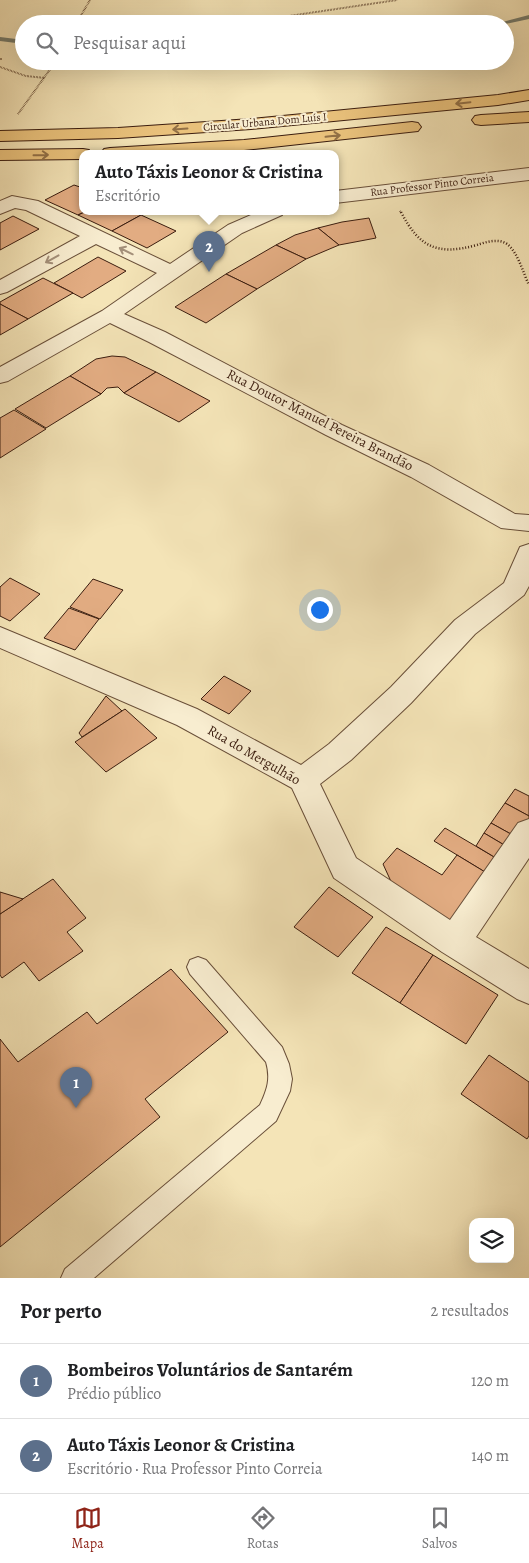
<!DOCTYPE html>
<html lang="pt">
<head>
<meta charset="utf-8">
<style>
	body { margin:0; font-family:Alegreya,serif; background:#f2f2f2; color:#202124 }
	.controls { position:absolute; right:15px; bottom:15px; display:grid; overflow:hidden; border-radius:10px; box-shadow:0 5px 20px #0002 }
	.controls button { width:45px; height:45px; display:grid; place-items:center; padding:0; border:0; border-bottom:1px solid #e0e0e0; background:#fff; color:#202124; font:25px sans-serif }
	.you { position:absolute; left:319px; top:609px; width:18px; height:18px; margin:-12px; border:4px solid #fff; border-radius:50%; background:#1a73e8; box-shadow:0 0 0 8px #1a73e833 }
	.badge { display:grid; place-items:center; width:32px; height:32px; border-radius:50%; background:#8f2418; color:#fff; font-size:16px; font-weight:700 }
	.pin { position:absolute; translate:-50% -41px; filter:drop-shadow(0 1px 2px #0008) }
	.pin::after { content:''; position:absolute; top:26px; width:18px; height:15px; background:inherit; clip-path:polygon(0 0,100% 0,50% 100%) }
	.popup { position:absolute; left:79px; top:150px; width:260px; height:65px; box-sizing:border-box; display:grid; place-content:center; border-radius:10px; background:#fff; filter:drop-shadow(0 1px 4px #0005); font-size:16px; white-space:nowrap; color:#757577 }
	.popup b { font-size:19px; color:#202124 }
	.popup::after { content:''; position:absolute; left:50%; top:100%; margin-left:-10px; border:10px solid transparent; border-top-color:#fff }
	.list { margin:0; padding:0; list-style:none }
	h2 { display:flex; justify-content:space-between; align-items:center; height:65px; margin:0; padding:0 20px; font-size:21px }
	h2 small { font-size:16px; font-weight:400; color:#757577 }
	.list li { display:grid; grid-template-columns:32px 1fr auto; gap:15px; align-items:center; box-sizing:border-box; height:75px; padding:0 20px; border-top:1px solid #e0e0e0 }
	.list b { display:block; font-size:19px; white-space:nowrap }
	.list p { margin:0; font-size:16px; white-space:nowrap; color:#757577 }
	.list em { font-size:16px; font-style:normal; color:#757577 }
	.icon { flex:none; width:28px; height:28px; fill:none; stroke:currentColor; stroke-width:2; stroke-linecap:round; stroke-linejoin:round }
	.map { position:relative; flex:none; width:529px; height:1278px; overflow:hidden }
	.search { position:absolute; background:#fff; box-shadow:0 5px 20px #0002; left:15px; right:15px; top:15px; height:55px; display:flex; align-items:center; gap:12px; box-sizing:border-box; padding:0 18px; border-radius:28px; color:#757577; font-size:19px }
	.sheet { height:215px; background:#fff }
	nav { display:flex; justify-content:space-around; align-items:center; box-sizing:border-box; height:70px; border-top:1px solid #e0e0e0; background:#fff; font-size:14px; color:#757577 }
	nav a { display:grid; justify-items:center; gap:2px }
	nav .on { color:#8f2418 }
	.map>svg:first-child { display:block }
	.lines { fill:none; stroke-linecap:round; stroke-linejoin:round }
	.stream { fill:#757e70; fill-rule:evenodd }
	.building { fill:#e2ac82; stroke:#3b1d0f }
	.lane-casing { stroke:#694f39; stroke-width:2 }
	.street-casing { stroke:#694f39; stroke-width:2 }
	.highway-casing { stroke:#3b1d0f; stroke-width:2 }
	.path-far1 { stroke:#3b1d0f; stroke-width:2; stroke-dasharray:0.5 1; stroke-linecap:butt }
	.path { stroke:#3b1d0f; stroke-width:2.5; stroke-dasharray:1 2; stroke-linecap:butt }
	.lane { fill:#f8edd0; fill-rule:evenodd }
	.street { fill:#f8edd0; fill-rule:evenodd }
	.highway { fill:#eac27c; fill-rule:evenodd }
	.oneway { stroke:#927046 }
	.oneway2 { stroke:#a38f79 }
	.labels { text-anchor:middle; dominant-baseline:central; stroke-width:4; stroke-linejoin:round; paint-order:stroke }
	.far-street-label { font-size:11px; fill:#3b1d0f; stroke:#f8edd0 }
	.street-label { font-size:14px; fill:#3b1d0f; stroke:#f8edd0 }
</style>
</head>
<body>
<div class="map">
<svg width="529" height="1278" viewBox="0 0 529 1278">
	<rect width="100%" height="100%" fill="#f4e4b7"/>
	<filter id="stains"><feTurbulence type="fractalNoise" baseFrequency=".004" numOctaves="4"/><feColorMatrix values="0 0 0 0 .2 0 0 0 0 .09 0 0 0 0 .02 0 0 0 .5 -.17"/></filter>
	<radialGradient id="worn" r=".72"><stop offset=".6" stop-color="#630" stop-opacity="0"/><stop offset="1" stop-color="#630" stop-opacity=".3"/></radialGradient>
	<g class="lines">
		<g class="stream">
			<polygon points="529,15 529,19 505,24 495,24"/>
			<polygon points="0,37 24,40 24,44 0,41"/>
		</g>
	</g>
	<g class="building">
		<polygon points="74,185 83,188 83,211 86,211 78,215 45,200"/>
		<polygon points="87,211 132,211 141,215 112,231 78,215"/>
		<polygon points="141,215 176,231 147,248 112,231"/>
		<polygon points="13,216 39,229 0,250 0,223"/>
		<polygon points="369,218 376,238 339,245 318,228 342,222"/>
		<polygon points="318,228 339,245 306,259 276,245 295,235"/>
		<polygon points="276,245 306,259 257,289 226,274"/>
		<polygon points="98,257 126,271 82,298 54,283"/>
		<polygon points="226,274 257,289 206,323 175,307"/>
		<polygon points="43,278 73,293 28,319 0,304 0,302"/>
		<polygon points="0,304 28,319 0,335"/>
		<polygon points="112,356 125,357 156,372 124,393 118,387 107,388 101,394 70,376 96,359"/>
		<polygon points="156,372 210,401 179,422 124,393"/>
		<polygon points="70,376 101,394 46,428 15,409"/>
		<polygon points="14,410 46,429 0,458 0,418"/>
		<polygon points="10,578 40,594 10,621 0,616 0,587"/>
		<polygon points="93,579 123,590 100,619 70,607"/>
		<polygon points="69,608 99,619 75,650 44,638"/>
		<polygon points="224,676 251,691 229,714 201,699"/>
		<polygon points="106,696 122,711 82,737 79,733"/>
		<polygon points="125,709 157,738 106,772 75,742"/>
		<polygon points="515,789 529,796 529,816 505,803"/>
		<polygon points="505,803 529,816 529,823 518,838 491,823"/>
		<polygon points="491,823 518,838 511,849 484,833"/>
		<polygon points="445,828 501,861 490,875 434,841"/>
		<polygon points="484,833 511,849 501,861 476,846"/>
		<polygon points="397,848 442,875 457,855 490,875 455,925 394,888 383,864"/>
		<polygon points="53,879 86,918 67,932 83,951 39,981 24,962 2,978 0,975 0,914"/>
		<polygon points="329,887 373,917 338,957 294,927"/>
		<polygon points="0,892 23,899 0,914"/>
		<polygon points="386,927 433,955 400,1003 352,973"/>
		<polygon points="433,955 498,995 466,1044 400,1003"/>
		<polygon points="171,969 228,1032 145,1099 160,1117 0,1247 0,1039 18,1062 87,1012 97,1024"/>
		<polygon points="489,1055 529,1082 529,1136 527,1139 461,1094"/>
	</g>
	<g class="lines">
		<g class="lane-casing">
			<path id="lane" d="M 198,957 L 206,960 L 282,1047 L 289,1064 L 292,1079 L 290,1091 L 276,1121 L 94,1278 L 61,1278 L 65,1269 L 260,1105 C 267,1090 271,1079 266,1062 L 190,974 L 187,967 L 190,960 Z"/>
		</g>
		<g class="street-casing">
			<g id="street">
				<polygon points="529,168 529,180 335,203 335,191"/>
				<polygon points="12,196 38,201 170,264 228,225 260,211 284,211 282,215 242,233 124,314 165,332 342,425 429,465 515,514 529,515 529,531 501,528 411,477 326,435 149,342 110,323 8,381 0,383 0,367 102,311 157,273 96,244 7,292 0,294 0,280 80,236 26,210 15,208 0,214 0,201"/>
				<polygon points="529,544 529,586 524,595 475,634 411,703 351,760 320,784 356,858 450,920 518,823 529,819 529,858 476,937 529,969 529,1004 517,999 442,952 334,878 292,788 177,725 0,648 0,627 197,709 301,765 329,744 391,687 455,620 504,583 520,547"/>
			</g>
		</g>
		<g class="highway-casing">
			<g id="highway">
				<polygon points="529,90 529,100 498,105 251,129 118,138 0,141 0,131 118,128 251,119 498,95"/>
				<polygon points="529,112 529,122 481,125 475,124 472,120 475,116 481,115"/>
				<polygon points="412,122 418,123 421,127 418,131 244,150 196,153 101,153 104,149 110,148 244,140"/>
				<polygon points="83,149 89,150 91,153 83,153 83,159 0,160 0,150"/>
			</g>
		</g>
		<g class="path-far1">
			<polyline points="81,16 85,17 84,24"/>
			<polyline points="76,24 90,0"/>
			<polyline points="235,24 397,0"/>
			<polyline points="0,59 2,59"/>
			<polyline points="0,67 26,76 45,78"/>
			<polyline points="18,114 56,61"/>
			<polyline points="400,211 401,213"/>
		</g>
		<path class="path" d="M 401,212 C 419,247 437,256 477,245 C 486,242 498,238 507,244 C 518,252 523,273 529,285"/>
		<use href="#lane" class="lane"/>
		<use href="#street" class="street"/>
		<use href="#highway" class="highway"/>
	</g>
	<defs><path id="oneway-shaft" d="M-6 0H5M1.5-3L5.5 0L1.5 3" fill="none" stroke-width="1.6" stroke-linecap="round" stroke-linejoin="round" transform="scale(1.25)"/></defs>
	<g class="oneway">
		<use href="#oneway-shaft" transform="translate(463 103) rotate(174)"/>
		<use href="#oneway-shaft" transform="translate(180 129) rotate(176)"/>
		<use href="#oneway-shaft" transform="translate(333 136) rotate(-6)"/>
		<use href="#oneway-shaft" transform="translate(41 155) rotate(-1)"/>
	</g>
	<g class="oneway2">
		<use href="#oneway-shaft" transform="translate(126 251) rotate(-154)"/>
		<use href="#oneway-shaft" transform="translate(52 259) rotate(151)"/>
	</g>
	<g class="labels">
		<g class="far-street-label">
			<text transform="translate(265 122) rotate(-5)">Circular Urbana Dom Luís I</text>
			<text transform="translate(432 185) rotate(-7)">Rua Professor Pinto Correia</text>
		</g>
		<g class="street-label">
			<text transform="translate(320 420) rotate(27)">Rua Doutor Manuel Pereira Brandão</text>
			<text transform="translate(254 755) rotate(30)">Rua do Mergulhão</text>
		</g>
	</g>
	<rect width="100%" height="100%" filter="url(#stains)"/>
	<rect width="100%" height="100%" fill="url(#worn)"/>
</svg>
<div class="controls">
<button><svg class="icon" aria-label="layers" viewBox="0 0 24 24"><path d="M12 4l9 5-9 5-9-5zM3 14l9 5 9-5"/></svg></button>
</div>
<div class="you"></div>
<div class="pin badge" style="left:76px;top:1108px;background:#5c6f8a">1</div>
<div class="pin badge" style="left:209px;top:272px;background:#5c6f8a">2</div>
<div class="popup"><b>Auto Táxis Leonor &amp; Cristina</b>Escritório</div>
<div class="search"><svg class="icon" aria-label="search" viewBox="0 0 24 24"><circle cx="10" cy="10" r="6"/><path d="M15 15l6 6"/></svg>Pesquisar aqui</div>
</div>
<section class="sheet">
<h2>Por perto<small>2 resultados</small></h2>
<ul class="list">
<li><span class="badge" style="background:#5c6f8a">1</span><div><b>Bombeiros Voluntários de Santarém</b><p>Prédio público</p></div><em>120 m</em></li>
<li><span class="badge" style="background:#5c6f8a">2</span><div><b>Auto Táxis Leonor &amp; Cristina</b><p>Escritório · Rua Professor Pinto Correia</p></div><em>140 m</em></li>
</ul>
</section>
<nav>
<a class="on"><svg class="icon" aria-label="map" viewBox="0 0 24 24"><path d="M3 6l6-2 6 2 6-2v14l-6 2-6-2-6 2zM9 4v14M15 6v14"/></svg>Mapa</a>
<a><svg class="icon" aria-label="directions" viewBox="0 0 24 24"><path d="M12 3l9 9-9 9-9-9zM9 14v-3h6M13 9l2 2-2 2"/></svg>Rotas</a>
<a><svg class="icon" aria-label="saved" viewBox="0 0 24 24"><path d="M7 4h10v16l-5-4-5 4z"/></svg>Salvos</a>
</nav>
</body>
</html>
